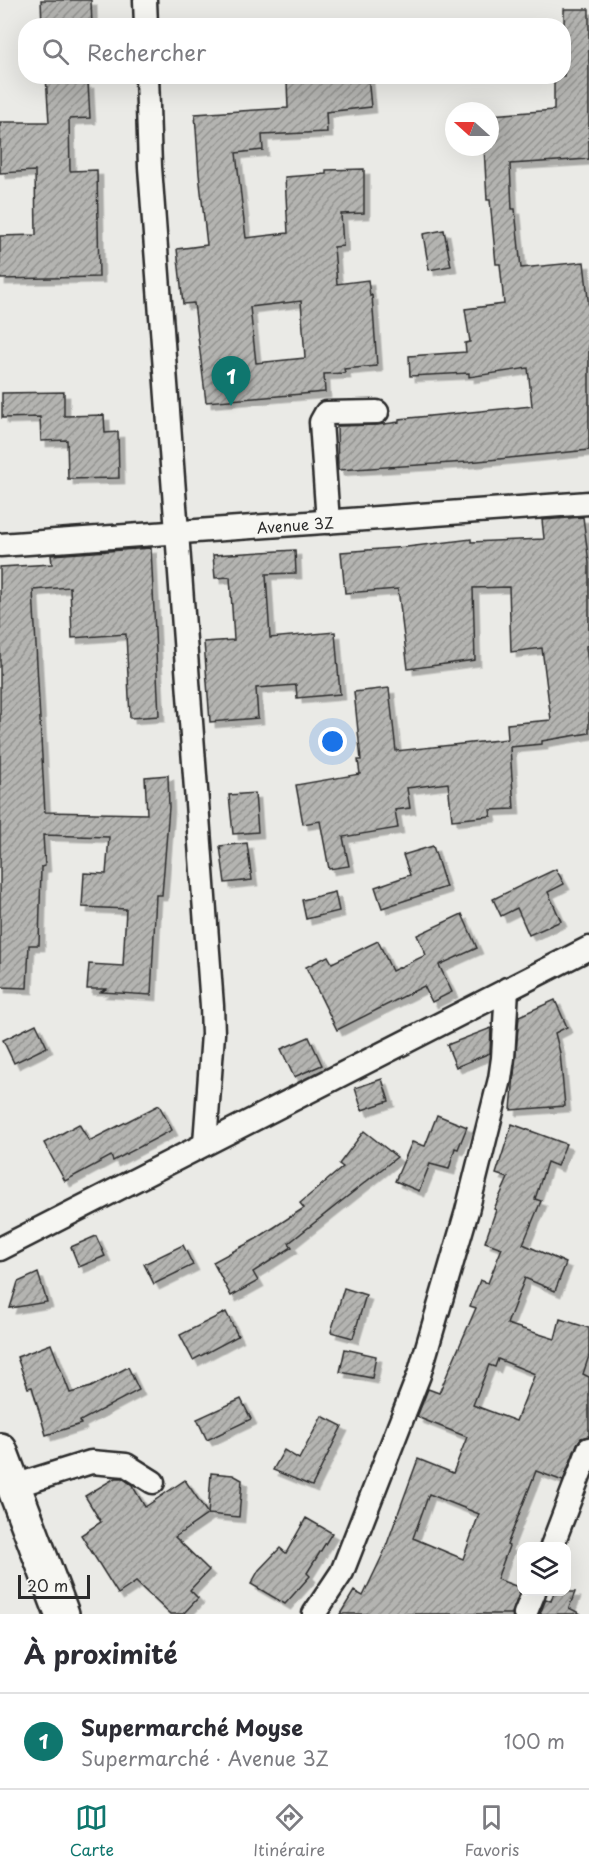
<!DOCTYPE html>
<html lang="fr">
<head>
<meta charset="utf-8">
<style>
	body { margin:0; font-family:"Playpen Sans",sans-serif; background:#f2f2f3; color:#2b2b33 }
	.controls { position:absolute; right:18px; bottom:18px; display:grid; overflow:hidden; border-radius:12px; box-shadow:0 6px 24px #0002 }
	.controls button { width:54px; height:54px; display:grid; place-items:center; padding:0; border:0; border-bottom:2px solid #e1e1e2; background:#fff; color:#2b2b33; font:30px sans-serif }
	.compass { position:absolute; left:445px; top:102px; width:54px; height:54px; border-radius:50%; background:#fff; box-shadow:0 6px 24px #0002; rotate:291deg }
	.scale { position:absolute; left:18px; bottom:15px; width:72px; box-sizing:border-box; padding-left:6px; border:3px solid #2b2b2b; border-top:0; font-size:16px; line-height:21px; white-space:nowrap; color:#2b2b2b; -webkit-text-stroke:4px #f6f6f2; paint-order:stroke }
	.you { position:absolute; left:333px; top:742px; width:21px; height:21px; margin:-15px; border:4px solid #fff; border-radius:50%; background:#1a73e8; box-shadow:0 0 0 9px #1a73e833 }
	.badge { display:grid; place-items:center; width:39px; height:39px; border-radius:50%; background:#0f766e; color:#fff; font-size:20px; font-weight:700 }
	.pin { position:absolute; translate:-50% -50px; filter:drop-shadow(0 2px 3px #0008) }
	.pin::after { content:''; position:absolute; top:32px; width:21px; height:18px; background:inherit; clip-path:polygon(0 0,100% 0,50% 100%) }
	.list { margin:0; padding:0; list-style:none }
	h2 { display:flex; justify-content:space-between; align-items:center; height:78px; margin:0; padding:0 24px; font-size:26px }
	h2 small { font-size:20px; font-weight:400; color:#7c7c81 }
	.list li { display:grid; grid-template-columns:39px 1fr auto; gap:18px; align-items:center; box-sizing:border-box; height:96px; padding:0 24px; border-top:2px solid #e1e1e2 }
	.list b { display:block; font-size:22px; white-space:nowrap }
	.list p { margin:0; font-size:20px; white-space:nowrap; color:#7c7c81 }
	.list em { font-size:20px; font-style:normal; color:#7c7c81 }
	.icon { flex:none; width:33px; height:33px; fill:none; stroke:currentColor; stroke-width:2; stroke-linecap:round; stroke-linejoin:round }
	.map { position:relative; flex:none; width:589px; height:1614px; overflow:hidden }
	.search { position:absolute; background:#fff; box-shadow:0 6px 24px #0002; left:18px; right:18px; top:18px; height:66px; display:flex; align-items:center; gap:15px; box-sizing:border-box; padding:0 21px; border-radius:24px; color:#7c7c81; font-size:22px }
	.sheet { height:174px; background:#fff }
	nav { display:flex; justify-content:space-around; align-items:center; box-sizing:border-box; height:84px; border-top:2px solid #e1e1e2; background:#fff; font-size:16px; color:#7c7c81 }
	nav a { display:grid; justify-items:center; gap:3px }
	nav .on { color:#0f766e }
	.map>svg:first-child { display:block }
	.building { fill:url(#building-hatch); stroke:#2b2b2b; stroke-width:1.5; fill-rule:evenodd; filter:url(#shadow) }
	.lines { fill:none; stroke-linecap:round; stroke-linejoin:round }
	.street-casing { stroke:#2b2b2b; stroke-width:27 }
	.primary-casing { stroke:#2b2b2b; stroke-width:38 }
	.street { stroke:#f6f6f2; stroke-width:22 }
	.primary { stroke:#f6f6f2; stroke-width:33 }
	.labels { text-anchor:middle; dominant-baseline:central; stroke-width:4.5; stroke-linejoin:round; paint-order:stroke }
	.street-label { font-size:15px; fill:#2b2b2b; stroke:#f6f6f2 }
</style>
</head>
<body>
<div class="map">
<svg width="589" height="1614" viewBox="0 0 589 1614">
	<defs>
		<pattern id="building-hatch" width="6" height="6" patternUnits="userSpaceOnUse" patternTransform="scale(1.5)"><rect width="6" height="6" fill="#b4b4b1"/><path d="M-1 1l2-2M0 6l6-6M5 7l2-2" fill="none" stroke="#939390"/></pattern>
		<filter id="shadow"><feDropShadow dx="5.5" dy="5.5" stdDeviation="0" flood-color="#0004"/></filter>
	</defs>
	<rect width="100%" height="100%" fill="#eaeae6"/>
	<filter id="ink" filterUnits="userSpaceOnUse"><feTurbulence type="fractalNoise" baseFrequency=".0167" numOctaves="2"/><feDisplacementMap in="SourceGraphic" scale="12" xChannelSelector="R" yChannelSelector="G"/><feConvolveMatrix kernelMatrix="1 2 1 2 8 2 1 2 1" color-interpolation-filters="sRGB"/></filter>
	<g filter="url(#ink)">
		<g class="building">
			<polygon points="41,0 91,0 92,26 42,26"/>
			<polygon points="564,9 589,9 589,159 510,164 512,209 515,209 521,268 584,262 589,308 589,450 468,462 338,470 337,426 377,425 399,422 399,419 532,406 528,368 469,377 469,373 410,376 409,356 466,352 465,343 470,342 465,309 504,304 500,264 496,264 490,200 487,200 484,147 490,147 490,115 554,110 554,76 564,76"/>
			<polygon points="46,76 83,76 84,84 88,83 90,118 69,119 70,171 97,170 99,277 0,279 0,236 36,235 35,171 0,173 0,122 49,122"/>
			<path d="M 337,76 L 368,76 L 371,107 L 326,112 L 327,132 L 262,135 L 263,150 L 236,153 L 246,238 L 288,233 L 285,177 L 326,174 L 326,170 L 364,169 L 364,213 L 341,214 L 343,246 L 334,247 L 337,284 L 368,280 L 370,296 L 372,295 L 377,366 L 344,369 L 345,373 L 324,374 L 325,392 L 206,402 L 194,303 L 183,304 L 177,249 L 207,245 L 199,174 L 195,114 L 288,108 L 287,82 L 338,80 ZM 301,301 L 305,358 L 256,363 L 250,307 Z"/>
			<polygon points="444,230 451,266 429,270 423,234"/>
			<polygon points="64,392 64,416 104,415 105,433 118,432 119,478 68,479 67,440 41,441 40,417 2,418 2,393"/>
			<polygon points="583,517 589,563 589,645 586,646 589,672 589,733 542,741 542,744 510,747 514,809 490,810 491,816 452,820 448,783 407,788 410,808 395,810 398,828 343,837 349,866 329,869 320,821 303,824 296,785 360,774 358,760 361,760 354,692 389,688 396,751 508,739 507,724 551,720 542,648 511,652 509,587 473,588 475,660 408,669 398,589 345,593 341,552 407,547 471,539 471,542 544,539 542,520"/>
			<polygon points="151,548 159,716 130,718 126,634 72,638 70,587 33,590 45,812 147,814 145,777 168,775 169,807 162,895 156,895 151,995 101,992 106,989 87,989 89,964 123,966 126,909 82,907 84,873 106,874 109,837 43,835 45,866 41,867 39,945 29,945 27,988 0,987 0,567 52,564 51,555"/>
			<polygon points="295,550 296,573 266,574 270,638 335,632 340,694 297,698 296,685 256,688 258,718 210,722 204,642 234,640 230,577 215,578 213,555"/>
			<polygon points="255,793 258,832 233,834 229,795"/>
			<polygon points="247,843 252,880 225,883 220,846"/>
			<polygon points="433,846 446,887 382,908 375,887 410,875 403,855"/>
			<polygon points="556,869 564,884 548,892 561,921 529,935 517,908 501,916 493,899"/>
			<polygon points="335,892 339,911 306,919 302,900"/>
			<polygon points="462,914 477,948 439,965 452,992 432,1002 424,986 337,1030 306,967 328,956 332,963 378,941 392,971 426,955 417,935"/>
			<polygon points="555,1000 567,1027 555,1033 560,1053 565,1106 511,1110 519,1016"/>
			<polygon points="36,1024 47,1047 14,1063 3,1040"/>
			<polygon points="491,1028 490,1053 456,1067 447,1045"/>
			<polygon points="309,1037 322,1065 294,1077 281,1049"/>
			<polygon points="382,1079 389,1101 362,1110 355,1088"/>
			<polygon points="159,1105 172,1130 113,1161 111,1156 65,1181 44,1143 79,1124 89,1141"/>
			<polygon points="437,1115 467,1127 458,1149 455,1148 449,1169 430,1164 419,1191 395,1181 412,1142 425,1146"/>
			<path d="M 512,1124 L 566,1144 L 557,1166 L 547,1162 L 535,1199 L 541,1201 L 523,1244 L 566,1263 L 555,1291 L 525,1278 L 507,1324 L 555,1339 L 560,1319 L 589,1328 L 589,1356 L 583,1374 L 589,1377 L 589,1436 L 581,1438 L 577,1444 L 563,1481 L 536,1471 L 507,1545 L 509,1546 L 497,1579 L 521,1588 L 512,1614 L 340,1614 L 354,1591 L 363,1596 L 384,1552 L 418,1459 L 453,1473 L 467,1437 L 417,1417 L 428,1389 L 439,1393 L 476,1308 L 470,1306 L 480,1280 L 488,1283 L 502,1248 L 485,1242 L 496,1210 L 494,1209 L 508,1178 L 496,1174 ZM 498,1359 L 535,1374 L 516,1421 L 473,1405 L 489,1365 L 495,1367 ZM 429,1494 L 479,1514 L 463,1559 L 413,1538 Z"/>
			<polygon points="364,1131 397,1157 289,1243 292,1247 253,1272 258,1281 231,1296 213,1262 256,1239 304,1208 300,1203 343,1167 339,1164"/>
			<polygon points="96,1236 105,1256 79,1267 71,1247"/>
			<polygon points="183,1245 193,1265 154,1284 144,1264"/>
			<polygon points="38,1273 47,1302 10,1308 18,1282"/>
			<polygon points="344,1288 366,1295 353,1338 331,1332"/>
			<polygon points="226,1312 238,1336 193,1360 180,1335"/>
			<polygon points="51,1344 70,1393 91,1387 128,1367 139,1390 80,1421 81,1424 46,1435 32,1387 28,1388 17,1357"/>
			<polygon points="345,1349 376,1356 372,1378 340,1372"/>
			<polygon points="241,1399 251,1419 207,1440 197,1419"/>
			<polygon points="322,1416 342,1426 312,1486 273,1470 284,1450 299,1459"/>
			<polygon points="211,1473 233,1475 242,1480 239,1517 208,1514"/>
			<polygon points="115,1478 122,1478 132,1485 145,1507 185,1480 208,1514 175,1537 209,1570 190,1590 198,1598 183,1614 170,1614 136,1582 118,1594 81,1535 101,1522 85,1496"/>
			<polygon points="306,1518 332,1533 307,1573 310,1576 285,1604 251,1584 259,1570 280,1548 286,1553"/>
			<polygon points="554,1592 575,1592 569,1608 581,1614 540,1614 546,1599 551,1601"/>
		</g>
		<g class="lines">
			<g class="street-casing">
				<g id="street">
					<polyline points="145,0 146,26"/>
					<polyline points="147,76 150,167 212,1006 213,1034 205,1143"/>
					<polyline points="328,522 321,422 326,413 377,412"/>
					<path id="s1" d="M 0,545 L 589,503"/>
					<polyline points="0,1249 589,948"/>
					<polyline points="14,1486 91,1462 126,1465 153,1482"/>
					<polyline points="552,1546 589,1449"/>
					<polyline points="314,1614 342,1572 419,1375 467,1211 500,1079 503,1058 507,989"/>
					<polyline points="525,1614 534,1592"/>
				</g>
			</g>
			<g class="primary-casing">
				<polyline id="primary" points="0,1450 62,1614"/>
			</g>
			<use href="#street" class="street"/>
			<use href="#primary" class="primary"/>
		</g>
	</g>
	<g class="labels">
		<g class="street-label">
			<text stroke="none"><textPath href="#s1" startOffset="296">Avenue 3Z</textPath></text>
		</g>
	</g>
</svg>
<div class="controls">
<button><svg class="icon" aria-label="layers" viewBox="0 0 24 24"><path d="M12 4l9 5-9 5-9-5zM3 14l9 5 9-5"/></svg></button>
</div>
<svg class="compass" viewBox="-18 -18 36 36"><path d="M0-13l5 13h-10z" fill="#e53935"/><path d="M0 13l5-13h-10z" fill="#7c7c81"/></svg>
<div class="scale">20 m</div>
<div class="you"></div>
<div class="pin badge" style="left:231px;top:406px">1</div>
<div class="search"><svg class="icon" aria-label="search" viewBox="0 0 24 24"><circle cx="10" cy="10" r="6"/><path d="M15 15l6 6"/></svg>Rechercher</div>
</div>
<section class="sheet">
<h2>À proximité<small></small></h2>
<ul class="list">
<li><span class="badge">1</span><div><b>Supermarché Moyse</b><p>Supermarché · Avenue 3Z</p></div><em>100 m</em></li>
</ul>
</section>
<nav>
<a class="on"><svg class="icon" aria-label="map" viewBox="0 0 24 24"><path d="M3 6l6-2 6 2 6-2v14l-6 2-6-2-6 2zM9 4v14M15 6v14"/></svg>Carte</a>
<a><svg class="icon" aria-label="directions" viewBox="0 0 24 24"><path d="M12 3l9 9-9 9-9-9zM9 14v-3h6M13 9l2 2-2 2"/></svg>Itinéraire</a>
<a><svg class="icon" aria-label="saved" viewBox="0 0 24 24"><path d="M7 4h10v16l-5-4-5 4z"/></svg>Favoris</a>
</nav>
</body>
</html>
